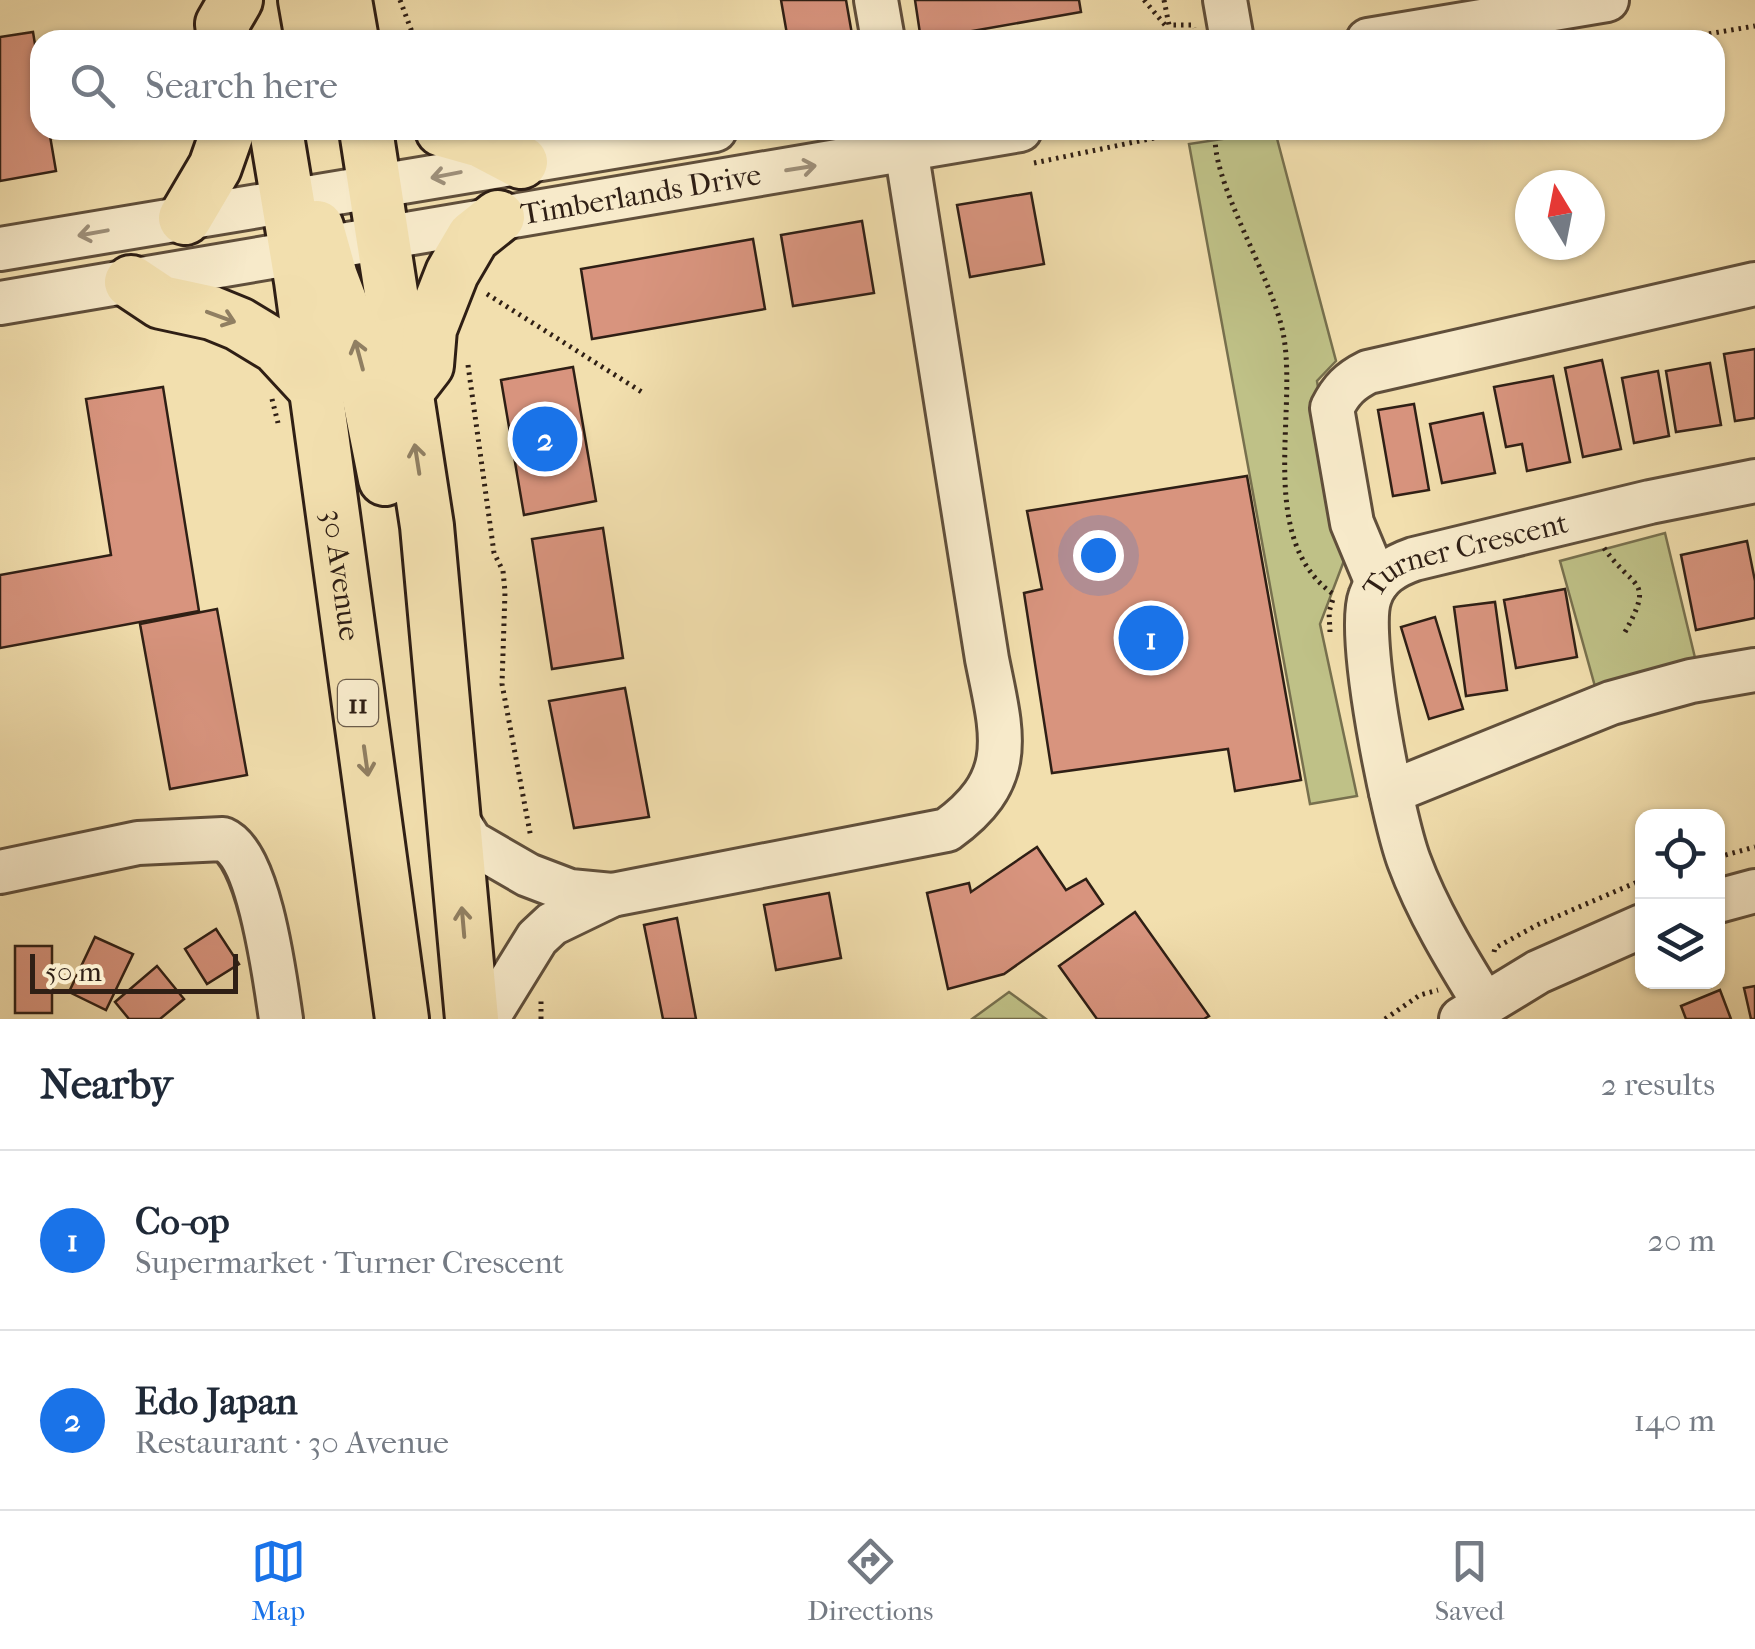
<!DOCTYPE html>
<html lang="en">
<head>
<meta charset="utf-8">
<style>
	body { margin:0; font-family:"IM FELL French Canon",serif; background:#f2f2f3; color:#1f2937 }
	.controls { position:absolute; right:30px; bottom:30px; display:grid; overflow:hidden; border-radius:20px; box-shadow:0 2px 8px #0004 }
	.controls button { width:90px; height:90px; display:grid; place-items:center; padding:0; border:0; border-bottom:2px solid #e0e1e3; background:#fff; color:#1f2937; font:50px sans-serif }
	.compass { position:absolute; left:1515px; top:170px; width:90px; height:90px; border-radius:50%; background:#fff; box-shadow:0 2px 8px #0004; rotate:350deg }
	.scale { position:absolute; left:30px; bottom:25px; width:208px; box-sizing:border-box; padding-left:10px; border:5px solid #2f1f15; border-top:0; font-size:28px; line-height:35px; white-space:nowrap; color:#2f1f15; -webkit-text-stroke:8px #f7eaca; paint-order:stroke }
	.you { position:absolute; left:1098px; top:555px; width:35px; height:35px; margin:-25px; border:8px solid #fff; border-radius:50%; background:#1a73e8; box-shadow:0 0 0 15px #1a73e833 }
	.badge { display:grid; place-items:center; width:65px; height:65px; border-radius:50%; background:#1a73e8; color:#fff; font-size:32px; font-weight:700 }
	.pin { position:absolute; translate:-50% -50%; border:5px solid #fff; box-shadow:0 2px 10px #0006 }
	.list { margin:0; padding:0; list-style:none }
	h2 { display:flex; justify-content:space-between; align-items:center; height:130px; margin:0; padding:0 40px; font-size:42px }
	h2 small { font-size:32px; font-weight:400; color:#747a83 }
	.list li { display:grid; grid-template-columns:65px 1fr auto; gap:30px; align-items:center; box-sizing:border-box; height:180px; padding:0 40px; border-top:2px solid #e0e1e3 }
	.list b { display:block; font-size:38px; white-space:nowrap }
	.list p { margin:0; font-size:32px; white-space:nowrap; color:#747a83 }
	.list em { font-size:32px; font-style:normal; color:#747a83 }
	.icon { flex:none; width:55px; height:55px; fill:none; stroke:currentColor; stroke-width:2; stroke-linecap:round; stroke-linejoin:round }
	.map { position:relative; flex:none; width:1755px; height:1019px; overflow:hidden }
	.search { position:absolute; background:#fff; box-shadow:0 2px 8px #0004; left:30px; right:30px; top:30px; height:110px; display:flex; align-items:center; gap:25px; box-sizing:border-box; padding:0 35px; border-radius:30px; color:#747a83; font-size:38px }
	.sheet { height:490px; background:#fff }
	nav { display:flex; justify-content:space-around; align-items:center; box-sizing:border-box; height:140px; border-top:2px solid #e0e1e3; background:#fff; font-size:28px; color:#747a83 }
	nav a { display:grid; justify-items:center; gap:5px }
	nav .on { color:#1a73e8 }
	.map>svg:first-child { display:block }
	.green { fill:#bfc187; stroke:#77704e; stroke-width:2.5 }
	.building { fill:#d8947e; stroke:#2f1f15; stroke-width:2.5 }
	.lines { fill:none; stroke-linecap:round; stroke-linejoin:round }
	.minor-casing { stroke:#604f3b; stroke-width:48 }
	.major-casing { stroke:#2f1f15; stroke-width:58 }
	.path { stroke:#2f1f15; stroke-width:5; stroke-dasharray:2.5 5; stroke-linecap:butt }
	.minor { stroke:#f7eaca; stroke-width:42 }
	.major { stroke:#f2dfae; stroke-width:52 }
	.oneway { stroke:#9d8f79 }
	.oneway2 { stroke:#907f62 }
	.labels { text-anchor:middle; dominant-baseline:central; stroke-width:10; stroke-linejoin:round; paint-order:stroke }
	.shield { fill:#f7eaca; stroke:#6b5c4b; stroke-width:2.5 }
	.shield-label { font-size:28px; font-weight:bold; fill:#2f1f15 }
	.street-label { font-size:30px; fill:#2f1f15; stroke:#f7eaca }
</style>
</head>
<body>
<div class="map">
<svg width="1755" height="1019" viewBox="0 0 1755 1019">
	<rect width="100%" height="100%" fill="#f2dfae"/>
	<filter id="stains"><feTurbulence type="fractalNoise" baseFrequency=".002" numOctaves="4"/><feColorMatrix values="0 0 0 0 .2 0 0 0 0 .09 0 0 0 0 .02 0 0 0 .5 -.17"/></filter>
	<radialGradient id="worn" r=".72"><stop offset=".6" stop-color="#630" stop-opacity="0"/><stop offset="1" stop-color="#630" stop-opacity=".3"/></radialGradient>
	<g class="green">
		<polygon points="1275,131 1336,361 1317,381 1345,558 1320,624 1357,796 1310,804 1189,144"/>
		<polygon points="1665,533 1697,666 1596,690 1560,561"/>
		<polygon points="1009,992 1046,1019 972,1019"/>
	</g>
	<g class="building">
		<polygon points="781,0 846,0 853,40 788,40"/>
		<polygon points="915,0 1079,0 1081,12 921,40"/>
		<polygon points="33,32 40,75 40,130 49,130 56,171 0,181 0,37"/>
		<polygon points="1031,193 1044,264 970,277 957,205"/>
		<polygon points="862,221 874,293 793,306 781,235"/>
		<polygon points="753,239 765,309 592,339 581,269"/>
		<polygon points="1755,349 1755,418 1735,421 1724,354"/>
		<polygon points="1602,360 1621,449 1583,457 1565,368"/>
		<polygon points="1710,363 1721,425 1676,432 1666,371"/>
		<polygon points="573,367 596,501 524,515 501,380"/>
		<polygon points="1658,371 1669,436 1634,443 1622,378"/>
		<polygon points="1553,376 1570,462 1527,471 1522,444 1506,447 1494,387"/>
		<polygon points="163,387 199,611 0,648 0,575 111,555 86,399"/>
		<polygon points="1414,404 1429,490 1393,496 1378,410"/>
		<polygon points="1483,413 1495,473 1442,483 1430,424"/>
		<polygon points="1247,476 1301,780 1235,791 1228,749 1052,773 1024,593 1042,589 1027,511"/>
		<polygon points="603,528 623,658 552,669 532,539"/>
		<polygon points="1747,541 1755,581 1755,618 1696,630 1681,555"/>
		<polygon points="1565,589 1577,657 1516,668 1504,600"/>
		<polygon points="1495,602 1507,690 1466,696 1454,607"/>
		<polygon points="217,609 247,775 170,789 140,624"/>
		<polygon points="1435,617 1463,709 1429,719 1401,627"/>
		<polygon points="625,688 649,817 574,828 549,701"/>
		<polygon points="1037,847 1066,890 1086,879 1103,904 1004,974 948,989 927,893 969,883 971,892"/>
		<polygon points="829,893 841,958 776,970 764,905"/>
		<polygon points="1135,912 1209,1016 1204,1019 1097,1019 1059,966"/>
		<polygon points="677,918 696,1019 663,1019 644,925"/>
		<polygon points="216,929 239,964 207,984 185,949"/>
		<polygon points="95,937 133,954 106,1010 69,992"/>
		<rect x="15" y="946" width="37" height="67"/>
		<polygon points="157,966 184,999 160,1019 129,1019 115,1002"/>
		<polygon points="1755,986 1755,1019 1751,1019 1744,988"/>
		<polygon points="1720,990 1731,1019 1686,1019 1681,1006"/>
	</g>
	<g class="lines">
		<g class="minor-casing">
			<g id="minor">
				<polyline points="876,0 883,40"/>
				<polyline points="1225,0 1232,40"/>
				<polyline points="1368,40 1607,0"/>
				<polyline points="0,249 715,130"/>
				<path id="s1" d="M 0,303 L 1020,130"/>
				<path d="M 1377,583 L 1352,523 L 1332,408 C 1341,390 1350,381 1368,372 L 1755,284"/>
				<polyline points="1391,792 1611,703 1691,681 1755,670"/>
				<polyline points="453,813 471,842 528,875 570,891 612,895"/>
				<path d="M 0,872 L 138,843 L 223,839 C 260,855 275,979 281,1019"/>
				<polyline points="1718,901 1755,891"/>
				<path id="s2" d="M 1484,1003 C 1456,958 1427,910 1409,861 C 1393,818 1356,635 1370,597 C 1377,576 1394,566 1414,559 L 1650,502 L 1755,481"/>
				<path d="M 487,1019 L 537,938 L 552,924 L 612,895 L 947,830 C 1018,779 1002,734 987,659 L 903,130"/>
				<polyline points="1461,1019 1538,972 1642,926"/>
			</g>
		</g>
		<g class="major-casing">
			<g id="major">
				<polyline points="305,0 312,40"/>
				<polyline points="345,0 352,40"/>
				<polyline points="224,40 222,24 236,0"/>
				<path id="s3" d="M 276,130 L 301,281 L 402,1019"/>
				<polyline points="366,130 427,526 472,1019"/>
				<polyline points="442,130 481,141 521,162"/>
				<polyline points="185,218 215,167 228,130"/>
				<polyline points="317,227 331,277 360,354 385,479"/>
				<polyline points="131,282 161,302 212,313 239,324 277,347 314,387"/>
				<polyline points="410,387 427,365 430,329 452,273 473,237 498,217"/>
			</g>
		</g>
		<g class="path">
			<polyline points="400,0 415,40"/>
			<polyline points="1144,0 1165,25 1169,25"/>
			<polyline points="1164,0 1169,25 1193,25 1194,28"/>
			<polyline points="1672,40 1755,26"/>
			<path d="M 1216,130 C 1207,177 1275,280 1284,338 C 1297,418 1256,543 1336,596"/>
			<polyline points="1034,163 1192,130"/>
			<polyline points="487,294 645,394"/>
			<polyline points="468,365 494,553 503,571 505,592 502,684 531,838"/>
			<polyline points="272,399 278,423"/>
			<path d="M 1604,548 C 1634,591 1655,578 1625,632"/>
			<polyline points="1330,632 1329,612 1333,599"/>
			<polyline points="1718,857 1755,847"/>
			<polyline points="1494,952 1495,948 1537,925 1642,880"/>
			<polyline points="541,1019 541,997"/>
			<polyline points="1385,1019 1420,995 1438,990"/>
		</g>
		<use href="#minor" class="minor"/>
		<use href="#major" class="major"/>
	</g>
	<defs><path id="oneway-shaft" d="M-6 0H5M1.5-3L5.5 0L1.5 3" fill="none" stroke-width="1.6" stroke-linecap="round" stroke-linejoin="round" transform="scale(2.5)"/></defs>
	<g class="oneway">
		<use href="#oneway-shaft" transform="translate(801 168) rotate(-9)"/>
		<use href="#oneway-shaft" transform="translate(446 175) rotate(169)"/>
		<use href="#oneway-shaft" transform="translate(93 233) rotate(170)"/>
	</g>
	<g class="oneway2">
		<use href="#oneway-shaft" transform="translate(221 317) rotate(20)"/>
		<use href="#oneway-shaft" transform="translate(359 355) rotate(-105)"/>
		<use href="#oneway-shaft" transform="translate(417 459) rotate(-99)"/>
		<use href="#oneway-shaft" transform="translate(366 761) rotate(82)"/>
		<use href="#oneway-shaft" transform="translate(463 922) rotate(-95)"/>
	</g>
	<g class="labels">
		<rect class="shield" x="338" y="680" width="40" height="46" rx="8"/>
		<g class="shield-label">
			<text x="358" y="703">11</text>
		</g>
		<g class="street-label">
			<text stroke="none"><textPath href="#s1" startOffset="650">Timberlands Drive</textPath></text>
			<text stroke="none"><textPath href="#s2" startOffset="540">Turner Crescent</textPath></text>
			<text stroke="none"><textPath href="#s3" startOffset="450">30 Avenue</textPath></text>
		</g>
	</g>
	<rect width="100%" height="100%" filter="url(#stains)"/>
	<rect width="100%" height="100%" fill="url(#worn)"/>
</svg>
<div class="controls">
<button><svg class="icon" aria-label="locate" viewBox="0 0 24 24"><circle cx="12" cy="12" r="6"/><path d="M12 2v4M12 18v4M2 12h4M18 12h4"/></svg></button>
<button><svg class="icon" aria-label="layers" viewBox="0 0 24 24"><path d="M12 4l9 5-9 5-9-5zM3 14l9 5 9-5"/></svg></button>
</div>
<svg class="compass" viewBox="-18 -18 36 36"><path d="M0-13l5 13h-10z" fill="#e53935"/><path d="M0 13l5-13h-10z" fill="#747a83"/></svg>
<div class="scale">50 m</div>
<div class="you"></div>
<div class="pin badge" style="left:1151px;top:638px">1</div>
<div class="pin badge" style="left:545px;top:439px">2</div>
<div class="search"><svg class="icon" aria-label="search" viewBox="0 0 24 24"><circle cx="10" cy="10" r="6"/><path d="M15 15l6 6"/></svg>Search here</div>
</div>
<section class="sheet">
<h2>Nearby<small>2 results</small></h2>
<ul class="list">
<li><span class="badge">1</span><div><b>Co-op</b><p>Supermarket · Turner Crescent</p></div><em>20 m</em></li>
<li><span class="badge">2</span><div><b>Edo Japan</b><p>Restaurant · 30 Avenue</p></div><em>140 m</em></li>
</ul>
</section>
<nav>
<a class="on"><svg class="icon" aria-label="map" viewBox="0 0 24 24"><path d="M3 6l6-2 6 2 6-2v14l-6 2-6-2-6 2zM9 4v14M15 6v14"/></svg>Map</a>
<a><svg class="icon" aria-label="directions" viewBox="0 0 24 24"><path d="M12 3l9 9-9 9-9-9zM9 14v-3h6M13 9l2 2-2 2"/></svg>Directions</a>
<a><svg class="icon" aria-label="saved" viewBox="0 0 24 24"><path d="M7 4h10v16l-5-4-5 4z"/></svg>Saved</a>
</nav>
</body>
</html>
